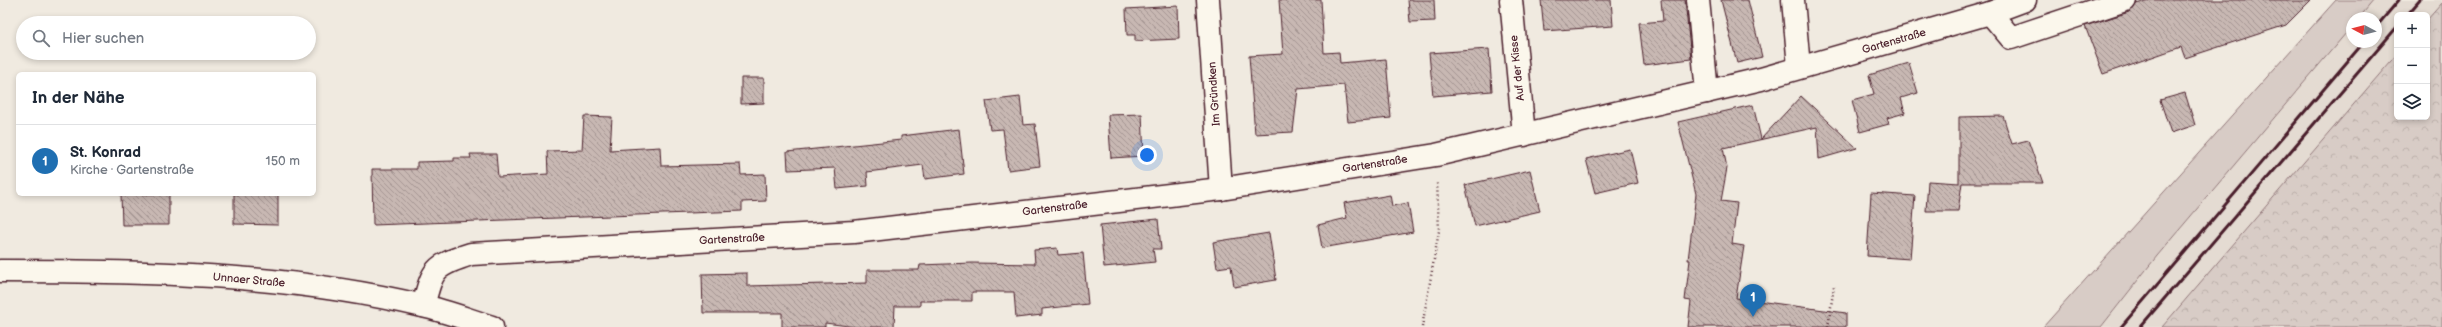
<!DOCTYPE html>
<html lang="de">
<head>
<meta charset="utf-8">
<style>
	body { margin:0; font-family:"Balsamiq Sans",sans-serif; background:#f6f6f7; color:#1f2937 }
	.controls { position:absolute; right:12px; top:12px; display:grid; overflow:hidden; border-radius:6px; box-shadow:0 2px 6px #0003 }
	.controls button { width:36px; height:36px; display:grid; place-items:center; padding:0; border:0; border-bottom:1px solid #e0e1e3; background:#fff; color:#1f2937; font:20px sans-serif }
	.compass { position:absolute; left:2346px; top:12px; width:36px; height:36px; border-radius:50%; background:#fff; box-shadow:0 2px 6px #0003; rotate:277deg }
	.you { position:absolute; left:1147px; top:155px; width:14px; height:14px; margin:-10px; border:3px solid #fff; border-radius:50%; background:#1a73e8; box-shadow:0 0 0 6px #1a73e833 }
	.badge { display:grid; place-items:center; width:26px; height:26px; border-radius:50%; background:#1f6fb2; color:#fff; font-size:13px; font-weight:700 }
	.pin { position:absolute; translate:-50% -33px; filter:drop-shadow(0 1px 2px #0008) }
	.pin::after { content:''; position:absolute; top:21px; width:14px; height:12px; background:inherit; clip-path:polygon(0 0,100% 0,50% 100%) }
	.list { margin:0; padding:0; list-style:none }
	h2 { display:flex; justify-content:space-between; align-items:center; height:52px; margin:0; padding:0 16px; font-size:17px }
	h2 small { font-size:13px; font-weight:400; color:#747a83 }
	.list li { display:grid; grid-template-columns:26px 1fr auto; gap:12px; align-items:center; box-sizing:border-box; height:72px; padding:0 16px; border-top:1px solid #e0e1e3 }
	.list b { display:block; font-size:15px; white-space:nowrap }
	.list p { margin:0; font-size:13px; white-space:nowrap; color:#747a83 }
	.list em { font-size:13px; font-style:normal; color:#747a83 }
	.icon { flex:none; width:22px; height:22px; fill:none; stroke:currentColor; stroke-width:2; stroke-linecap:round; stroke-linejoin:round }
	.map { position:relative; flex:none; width:2442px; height:327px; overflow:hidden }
	.search { position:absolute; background:#fff; box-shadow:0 2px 6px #0003; left:16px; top:16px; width:300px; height:44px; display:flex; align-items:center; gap:10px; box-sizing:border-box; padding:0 14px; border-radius:22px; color:#747a83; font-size:15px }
	.panel { position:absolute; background:#fff; box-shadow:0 2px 6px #0003; left:16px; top:72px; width:300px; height:124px; border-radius:6px }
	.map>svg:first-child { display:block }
	.built { fill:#e4dbd2 }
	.green { fill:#d8ccc6; stroke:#917678 }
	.forest { fill:url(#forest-crowns); stroke:#917678 }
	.building { fill:url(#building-back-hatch); stroke:#4a1f2b }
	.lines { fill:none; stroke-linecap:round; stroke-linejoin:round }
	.minor-casing { stroke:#4a1f2b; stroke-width:25 }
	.major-casing { stroke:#4a1f2b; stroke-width:25 }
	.path { stroke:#4a1f2b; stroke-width:2.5; stroke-dasharray:1 3; stroke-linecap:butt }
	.minor { stroke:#fbf7ec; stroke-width:22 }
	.major { stroke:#fbf7ec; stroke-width:22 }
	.rail { stroke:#4a1f2b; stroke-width:3 }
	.labels { text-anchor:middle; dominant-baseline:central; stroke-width:4; stroke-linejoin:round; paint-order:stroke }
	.street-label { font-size:11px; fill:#4a1f2b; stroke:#fbf7ec }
</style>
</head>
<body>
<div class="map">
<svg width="2442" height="327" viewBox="0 0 2442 327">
	<defs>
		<pattern id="forest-crowns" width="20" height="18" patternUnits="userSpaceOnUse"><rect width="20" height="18" fill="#d8ccc6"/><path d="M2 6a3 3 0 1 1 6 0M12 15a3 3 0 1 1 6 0" fill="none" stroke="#bbafaa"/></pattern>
		<pattern id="building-back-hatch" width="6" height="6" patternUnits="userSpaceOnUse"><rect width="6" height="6" fill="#c8b8b3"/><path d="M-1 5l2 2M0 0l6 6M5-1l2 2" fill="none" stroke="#a49592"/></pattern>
	</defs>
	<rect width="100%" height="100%" fill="#f0eae0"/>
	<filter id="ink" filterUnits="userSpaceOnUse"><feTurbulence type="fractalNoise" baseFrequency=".025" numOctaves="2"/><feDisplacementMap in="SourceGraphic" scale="8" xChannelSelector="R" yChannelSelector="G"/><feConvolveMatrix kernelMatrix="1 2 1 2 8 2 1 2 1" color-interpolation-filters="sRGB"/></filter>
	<g filter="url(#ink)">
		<polygon class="built" points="2374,0 2442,0 2442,3 2427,20 2427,15 2397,15 2397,54 2162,327 2101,327 2157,256 2352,26 2352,42 2376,42 2376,18 2359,18"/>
		<polygon class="green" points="2336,0 2374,0 2359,18 2352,18 2352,26 2157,256 2101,327 2043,327"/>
		<polygon class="forest" points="2442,3 2442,327 2162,327 2397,54 2397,117 2427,117 2427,20"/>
		<g class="building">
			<polygon points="1279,0 1321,0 1324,53 1339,52 1340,63 1386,59 1391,118 1348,122 1344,85 1298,89 1293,132 1255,134 1249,56 1283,54"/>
			<polygon points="1408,0 1434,0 1435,21 1410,22"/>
			<polygon points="1541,0 1611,0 1613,26 1544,31"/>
			<polygon points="1661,0 1685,0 1691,59 1644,65 1639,23 1663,21"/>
			<polygon points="1721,0 1748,0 1762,57 1737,63"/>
			<polygon points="2150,0 2311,0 2286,25 2185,58 2181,47 2103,74 2085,26 2129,12 2136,4"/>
			<polygon points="1178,6 1179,39 1135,41 1135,35 1127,35 1126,9"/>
			<polygon points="1489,49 1492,91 1433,96 1429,53"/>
			<polygon points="1909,63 1918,93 1901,98 1905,113 1887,118 1889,124 1860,132 1852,100 1874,94 1869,75"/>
			<polygon points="741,78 764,78 764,103 741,104"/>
			<polygon points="2185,93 2195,125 2171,133 2160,100"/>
			<polygon points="1801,96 1857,148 1819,159 1817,127 1723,148 1727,168 1721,201 1737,203 1732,244 1744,246 1736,298 1846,313 1846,327 1688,327 1691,301 1685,300 1690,260 1688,260 1696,194 1678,122 1753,105 1761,139"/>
			<polygon points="1020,97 1023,125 1035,124 1040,166 1008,170 1003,129 990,130 986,101"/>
			<polygon points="1142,114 1144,156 1111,158 1108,115"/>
			<polygon points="584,116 612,117 610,150 660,147 661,166 740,164 741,175 765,174 766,201 742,202 742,211 373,225 372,169 417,169 417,162 454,161 454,158 471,158 470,154 496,154 498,177 548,174 547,151 582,150"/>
			<polygon points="2003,116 2012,144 2028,140 2043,183 1962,183 1958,211 1926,211 1928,181 1959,183 1959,117"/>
			<polygon points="959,129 964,174 925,179 923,165 867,172 868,186 837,189 835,168 788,170 787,152 901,140 901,136"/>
			<polygon points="1630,149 1638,183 1595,193 1586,159"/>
			<polygon points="1530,170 1540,211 1475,226 1465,185"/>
			<polygon points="1871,193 1915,196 1910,259 1867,256"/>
			<polygon points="121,194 169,194 169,225 122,225"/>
			<polygon points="234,194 278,194 278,225 234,224"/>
			<polygon points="1390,195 1392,206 1408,203 1413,232 1322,248 1318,225 1347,218 1344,203"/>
			<polygon points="1158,219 1161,249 1153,249 1155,262 1104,267 1100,225"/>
			<polygon points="1269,233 1276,280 1234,287 1231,266 1217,268 1213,242"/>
			<polygon points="1057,248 1058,255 1083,253 1088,304 1042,309 1042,315 1016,318 1014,292 972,292 972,301 920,301 920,306 895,306 894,327 856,327 825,323 825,327 782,327 782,313 703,313 702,274 747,273 747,286 867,283 867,270 919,270 920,265 972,263 1035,264 1034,250"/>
		</g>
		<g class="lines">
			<g class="minor-casing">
				<g id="minor">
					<polyline points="1208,0 1221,189"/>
					<polyline points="1511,0 1524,135"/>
					<polyline points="1698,0 1707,92"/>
					<polyline points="1793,0 1799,67"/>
					<polyline points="1990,13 2011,38 2125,0"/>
					<path d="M 423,306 C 433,269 433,266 471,254 L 854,232 L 1221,189 L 1436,155 L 1761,79 L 1990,13 L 2025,0"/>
				</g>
			</g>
			<g class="major-casing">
				<path id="major" d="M 0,271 C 141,271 285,273 423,306 C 446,311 469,320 492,327"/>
			</g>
			<g class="path">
				<polyline points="1422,327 1439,231 1437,181"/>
				<polyline points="1828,327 1834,286"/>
			</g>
			<use href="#minor" class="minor"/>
			<use href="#major" class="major"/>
			<g class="rail">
				<polyline points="2407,15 2420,0"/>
				<polyline points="2376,27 2399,0"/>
				<polyline points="2121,327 2364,42"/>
				<polyline points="2140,327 2397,27"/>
			</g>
		</g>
	</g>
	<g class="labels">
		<g class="street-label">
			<text transform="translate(1894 41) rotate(-16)">Gartenstraße</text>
			<text transform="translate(1517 68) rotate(-96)">Auf der Kisse</text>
			<text transform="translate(1214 94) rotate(-94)">Im Gründken</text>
			<text transform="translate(1375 164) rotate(-9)">Gartenstraße</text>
			<text transform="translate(1055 208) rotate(-7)">Gartenstraße</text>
			<text transform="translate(732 239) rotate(-3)">Gartenstraße</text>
			<text transform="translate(249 280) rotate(5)">Unnaer Straße</text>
		</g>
	</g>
</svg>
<div class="controls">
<button>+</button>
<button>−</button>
<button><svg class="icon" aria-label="layers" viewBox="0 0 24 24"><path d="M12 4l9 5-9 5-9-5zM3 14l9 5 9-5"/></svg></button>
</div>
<svg class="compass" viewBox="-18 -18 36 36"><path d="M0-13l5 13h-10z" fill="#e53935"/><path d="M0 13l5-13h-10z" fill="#747a83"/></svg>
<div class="you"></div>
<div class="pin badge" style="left:1753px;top:317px">1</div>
<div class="search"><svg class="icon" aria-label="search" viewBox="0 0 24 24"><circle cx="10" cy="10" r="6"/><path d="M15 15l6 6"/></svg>Hier suchen</div>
<section class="panel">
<h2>In der Nähe<small></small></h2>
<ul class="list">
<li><span class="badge">1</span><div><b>St. Konrad</b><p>Kirche · Gartenstraße</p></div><em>150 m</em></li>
</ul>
</section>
</div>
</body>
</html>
